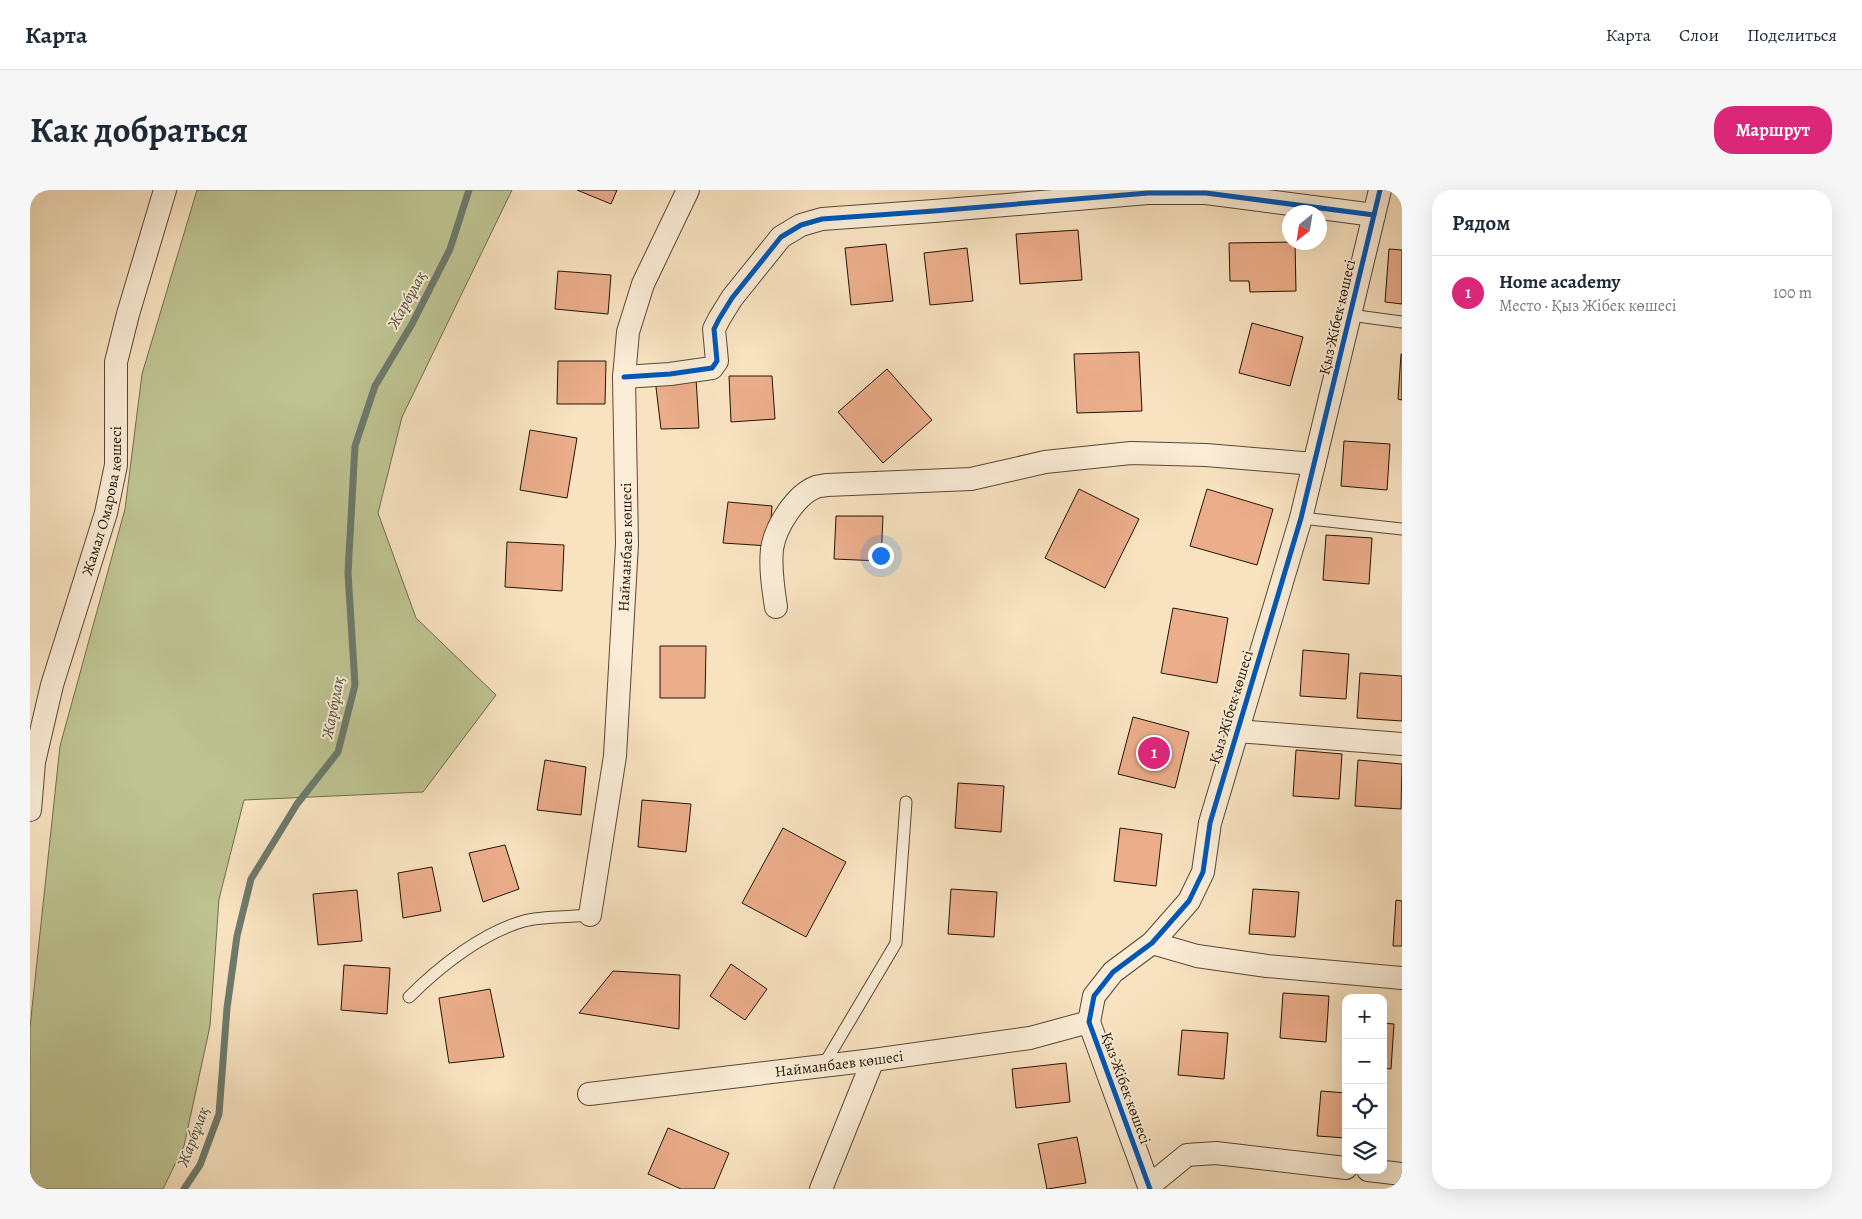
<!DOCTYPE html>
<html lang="ru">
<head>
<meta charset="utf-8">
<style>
	body { margin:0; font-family:Alegreya,serif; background:#f6f6f7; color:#1f2937 }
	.controls { position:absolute; right:15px; bottom:15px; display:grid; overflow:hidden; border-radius:10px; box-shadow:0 5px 20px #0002 }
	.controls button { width:45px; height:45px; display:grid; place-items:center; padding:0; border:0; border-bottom:1px solid #e0e1e3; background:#fff; color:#1f2937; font:25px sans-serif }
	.compass { position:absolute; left:1252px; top:15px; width:45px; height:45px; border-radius:50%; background:#fff; box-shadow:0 5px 20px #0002; rotate:210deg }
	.you { position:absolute; left:850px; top:365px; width:18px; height:18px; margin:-12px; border:4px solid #fff; border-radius:50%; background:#1a73e8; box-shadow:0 0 0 8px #1a73e833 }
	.badge { display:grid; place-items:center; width:32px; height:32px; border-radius:50%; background:#db2777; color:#fff; font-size:16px; font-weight:700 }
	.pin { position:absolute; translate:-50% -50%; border:2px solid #fff; box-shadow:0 1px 5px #0006 }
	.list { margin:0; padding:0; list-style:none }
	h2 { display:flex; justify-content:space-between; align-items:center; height:65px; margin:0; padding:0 20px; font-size:21px }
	h2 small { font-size:16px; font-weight:400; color:#747a83 }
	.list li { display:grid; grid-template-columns:32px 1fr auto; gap:15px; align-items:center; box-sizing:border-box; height:75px; padding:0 20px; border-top:1px solid #e0e1e3 }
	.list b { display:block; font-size:19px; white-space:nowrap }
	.list p { margin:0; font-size:16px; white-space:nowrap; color:#747a83 }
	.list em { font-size:16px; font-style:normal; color:#747a83 }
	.icon { flex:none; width:28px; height:28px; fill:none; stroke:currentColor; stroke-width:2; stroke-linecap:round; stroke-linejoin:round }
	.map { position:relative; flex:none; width:1372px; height:999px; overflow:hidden; border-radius:20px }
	header { display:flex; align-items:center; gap:30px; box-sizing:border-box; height:70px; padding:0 25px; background:#fff; border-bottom:1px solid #e0e1e3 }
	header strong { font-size:24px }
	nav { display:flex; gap:28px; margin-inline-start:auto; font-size:18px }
	.intro { display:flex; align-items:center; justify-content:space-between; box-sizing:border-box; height:120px; padding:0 30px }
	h1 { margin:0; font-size:35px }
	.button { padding:12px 22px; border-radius:20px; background:#db2777; color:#fff; font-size:18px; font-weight:700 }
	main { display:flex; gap:30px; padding:0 30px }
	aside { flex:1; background:#fff; border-radius:20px; box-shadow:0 5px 20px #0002 }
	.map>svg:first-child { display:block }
	.green { fill:#bec392; stroke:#716c4b }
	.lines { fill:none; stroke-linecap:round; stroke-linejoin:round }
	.stream { stroke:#6d7a6c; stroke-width:7 }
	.building { fill:#ebad8a; stroke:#241404 }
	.lane-casing { stroke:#594833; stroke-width:13 }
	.street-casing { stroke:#594833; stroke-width:24 }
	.lane { stroke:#faecd6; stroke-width:11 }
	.street { stroke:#faecd6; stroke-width:22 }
	.cycleway-casing { stroke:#faecd6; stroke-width:8 }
	.cycleway { stroke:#0057b8; stroke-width:5 }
	.labels { text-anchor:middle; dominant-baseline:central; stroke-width:4; stroke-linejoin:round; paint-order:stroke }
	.street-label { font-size:15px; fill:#241404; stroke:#faecd6 }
	.water-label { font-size:16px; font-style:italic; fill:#4e5041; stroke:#faecd6 }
</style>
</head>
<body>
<header>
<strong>Карта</strong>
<nav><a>Карта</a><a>Слои</a><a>Поделиться</a></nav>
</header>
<div class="intro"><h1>Как добраться</h1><a class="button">Маршрут</a></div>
<main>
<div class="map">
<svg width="1372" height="999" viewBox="0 0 1372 999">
	<rect width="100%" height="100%" fill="#f8e2c0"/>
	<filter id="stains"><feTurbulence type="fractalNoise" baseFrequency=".004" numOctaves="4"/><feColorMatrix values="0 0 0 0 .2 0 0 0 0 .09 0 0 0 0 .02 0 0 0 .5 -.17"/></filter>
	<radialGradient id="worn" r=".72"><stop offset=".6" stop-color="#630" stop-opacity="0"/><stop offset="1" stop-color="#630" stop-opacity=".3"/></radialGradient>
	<polygon class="green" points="167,0 482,0 372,227 348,323 386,428 466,505 393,602 214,610 189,709 180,836 154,956 133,999 0,999 0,837 30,556 95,319 112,184"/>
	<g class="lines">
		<polyline class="stream" points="154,999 170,975 189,924 197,818 207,746 221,689 267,614 308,562 325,495 318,383 325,256 345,196 382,134 420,59 439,0"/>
	</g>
	<g class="building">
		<polygon points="547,0 587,0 581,14"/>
		<polygon points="1048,40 1052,90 990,94 986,44"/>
		<polygon points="1265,52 1266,101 1220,102 1219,91 1200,91 1199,53"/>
		<polygon points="856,54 863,111 821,115 815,58"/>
		<polygon points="937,58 943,111 900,115 894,63"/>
		<polygon points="1359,59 1372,60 1372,114 1355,112"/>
		<polygon points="528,81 581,85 578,124 525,119"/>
		<polygon points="1222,133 1273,147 1260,196 1209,183"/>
		<polygon points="1109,162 1112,221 1047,223 1044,164"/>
		<polygon points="1371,164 1372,164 1372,210 1368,209"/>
		<polygon points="528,171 576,171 575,214 527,214"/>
		<polygon points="857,179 902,230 853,273 808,222"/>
		<polygon points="699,186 742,186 745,229 701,232"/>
		<polygon points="666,188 669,238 631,239 625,189"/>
		<polygon points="500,240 547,248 537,308 490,300"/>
		<polygon points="1314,251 1360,254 1357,300 1311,296"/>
		<polygon points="1049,299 1109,329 1075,398 1015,368"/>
		<polygon points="1177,299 1243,319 1227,375 1160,356"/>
		<polygon points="698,312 742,316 739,356 693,353"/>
		<polygon points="806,326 853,326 851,371 804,369"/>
		<polygon points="1296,345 1342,348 1339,394 1293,390"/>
		<polygon points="477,352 534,355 532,401 475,397"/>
		<polygon points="1143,418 1198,428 1187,493 1131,483"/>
		<polygon points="630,456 676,456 675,508 630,508"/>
		<polygon points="1273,460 1319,464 1316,509 1270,506"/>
		<polygon points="1330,483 1372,486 1372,531 1327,528"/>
		<polygon points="1103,527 1159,542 1145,598 1088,584"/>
		<polygon points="1266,560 1312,564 1309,609 1263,606"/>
		<polygon points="515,570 556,577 551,625 507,620"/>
		<polygon points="1328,570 1372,574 1371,619 1325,616"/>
		<polygon points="928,593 974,596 971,642 925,638"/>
		<polygon points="612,610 661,614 656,662 608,657"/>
		<polygon points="753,638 816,672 776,747 712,713"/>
		<polygon points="1090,638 1132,644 1126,696 1084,691"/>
		<polygon points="475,655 489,699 453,712 439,663"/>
		<polygon points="402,677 411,721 373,728 368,683"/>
		<polygon points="921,699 967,702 964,747 918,744"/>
		<polygon points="1223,699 1269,702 1265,747 1219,744"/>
		<polygon points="327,700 332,751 288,755 283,704"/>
		<polygon points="1366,710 1372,711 1372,756 1363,756"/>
		<polygon points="701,774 737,799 715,830 680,806"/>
		<polygon points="314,775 360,778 357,824 311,820"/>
		<polygon points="583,781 650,785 649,839 549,823"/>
		<polygon points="460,799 474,867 419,873 409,808"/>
		<polygon points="1253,803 1299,806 1296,852 1250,848"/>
		<polygon points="1353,833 1364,834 1361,879 1353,878"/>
		<polygon points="1152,840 1198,843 1194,889 1148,885"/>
		<polygon points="1036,873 1040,912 986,918 982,879"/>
		<polygon points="1291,901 1316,903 1316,948 1287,946"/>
		<polygon points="638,938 699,963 684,999 651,999 618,984"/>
		<polygon points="1047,947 1056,993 1017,999 1008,954"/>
	</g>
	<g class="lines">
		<g class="lane-casing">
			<g id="lane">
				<polyline points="1320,125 1372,132"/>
				<polyline points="1271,328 1372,339"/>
				<path d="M 379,807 C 410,776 452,743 494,731 C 510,726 543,727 560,725"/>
				<polyline points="793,876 866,753 876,612"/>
			</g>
		</g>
		<g class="street-casing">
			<g id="street">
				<polyline points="594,187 640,184 682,178 687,171 684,139 689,129 702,108 751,47 771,35 792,29 904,21 1118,3 1176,3 1344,25"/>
				<path d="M 746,417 C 743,398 740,378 742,359 C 745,338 765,305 786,297 C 789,296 793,296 797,295 L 941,289 L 1015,272 L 1101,263 L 1176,265 L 1284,274"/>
				<polyline points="1207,541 1372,554"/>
				<path id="s1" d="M 0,620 L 4,572 L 22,495 L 76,323 L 86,275 L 86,172 L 98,124 L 135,0"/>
				<path id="s2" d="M 560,725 L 585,566 L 597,354 L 594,187 L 598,142 L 613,94 L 658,0"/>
				<polyline points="1122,753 1167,766 1237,776 1372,788"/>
				<path id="s3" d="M 559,904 L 843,870 L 1000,848 L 1059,832"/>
				<polyline points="1338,980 1372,984"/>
				<polyline points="1119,996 1157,965 1186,963 1316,978"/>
				<polyline points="791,999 843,870"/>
				<polyline points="1120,999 1059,832 1064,806 1083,782 1122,753 1159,711 1173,682 1180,633 1271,328 1350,0"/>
			</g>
		</g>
		<use href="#lane" class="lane"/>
		<use href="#street" class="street"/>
		<g class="cycleway-casing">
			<g id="cycleway">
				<polyline points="594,187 640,184 682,178 687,171 684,139 689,129 702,108 751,47 771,35 792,29 904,21 1118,3 1176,3 1344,25"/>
				<polyline points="1120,999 1059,832 1064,806 1083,782 1122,753 1159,711 1173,682 1180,633 1271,328 1350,0"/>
			</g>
		</g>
		<use href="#cycleway" class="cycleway"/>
	</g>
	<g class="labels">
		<g class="street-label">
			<text transform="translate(1307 127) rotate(-77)">Қыз Жібек көшесі</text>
			<text stroke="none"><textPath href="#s1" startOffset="319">Жамал Омарова көшесі</textPath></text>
			<text stroke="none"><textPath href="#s2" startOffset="370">Найманбаев көшесі</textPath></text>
			<text transform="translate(1201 517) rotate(-73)">Қыз Жібек көшесі</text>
			<text stroke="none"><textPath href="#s3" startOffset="252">Найманбаев көшесі</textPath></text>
			<text transform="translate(1096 898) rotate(70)">Қыз Жібек көшесі</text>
		</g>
		<g class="water-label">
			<text transform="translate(377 110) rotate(-61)">Жарбұлақ</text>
			<text transform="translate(303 518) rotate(-79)">Жарбұлақ</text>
			<text transform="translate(163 947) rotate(-69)">Жарбұлақ</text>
		</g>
	</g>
	<rect width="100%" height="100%" filter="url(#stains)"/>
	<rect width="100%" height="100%" fill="url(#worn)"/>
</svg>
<div class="controls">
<button>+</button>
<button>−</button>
<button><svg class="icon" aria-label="locate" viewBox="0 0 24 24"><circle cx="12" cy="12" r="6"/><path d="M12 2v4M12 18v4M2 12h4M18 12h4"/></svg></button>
<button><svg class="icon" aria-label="layers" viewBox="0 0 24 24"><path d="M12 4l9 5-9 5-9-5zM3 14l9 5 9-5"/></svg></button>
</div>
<svg class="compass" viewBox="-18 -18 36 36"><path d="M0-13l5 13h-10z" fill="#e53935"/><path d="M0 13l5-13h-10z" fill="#747a83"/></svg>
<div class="you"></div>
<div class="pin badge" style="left:1124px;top:563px">1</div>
</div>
<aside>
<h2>Рядом<small></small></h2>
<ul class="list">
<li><span class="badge">1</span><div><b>Home academy</b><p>Место · Қыз Жібек көшесі</p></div><em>100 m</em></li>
</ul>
</aside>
</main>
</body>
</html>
